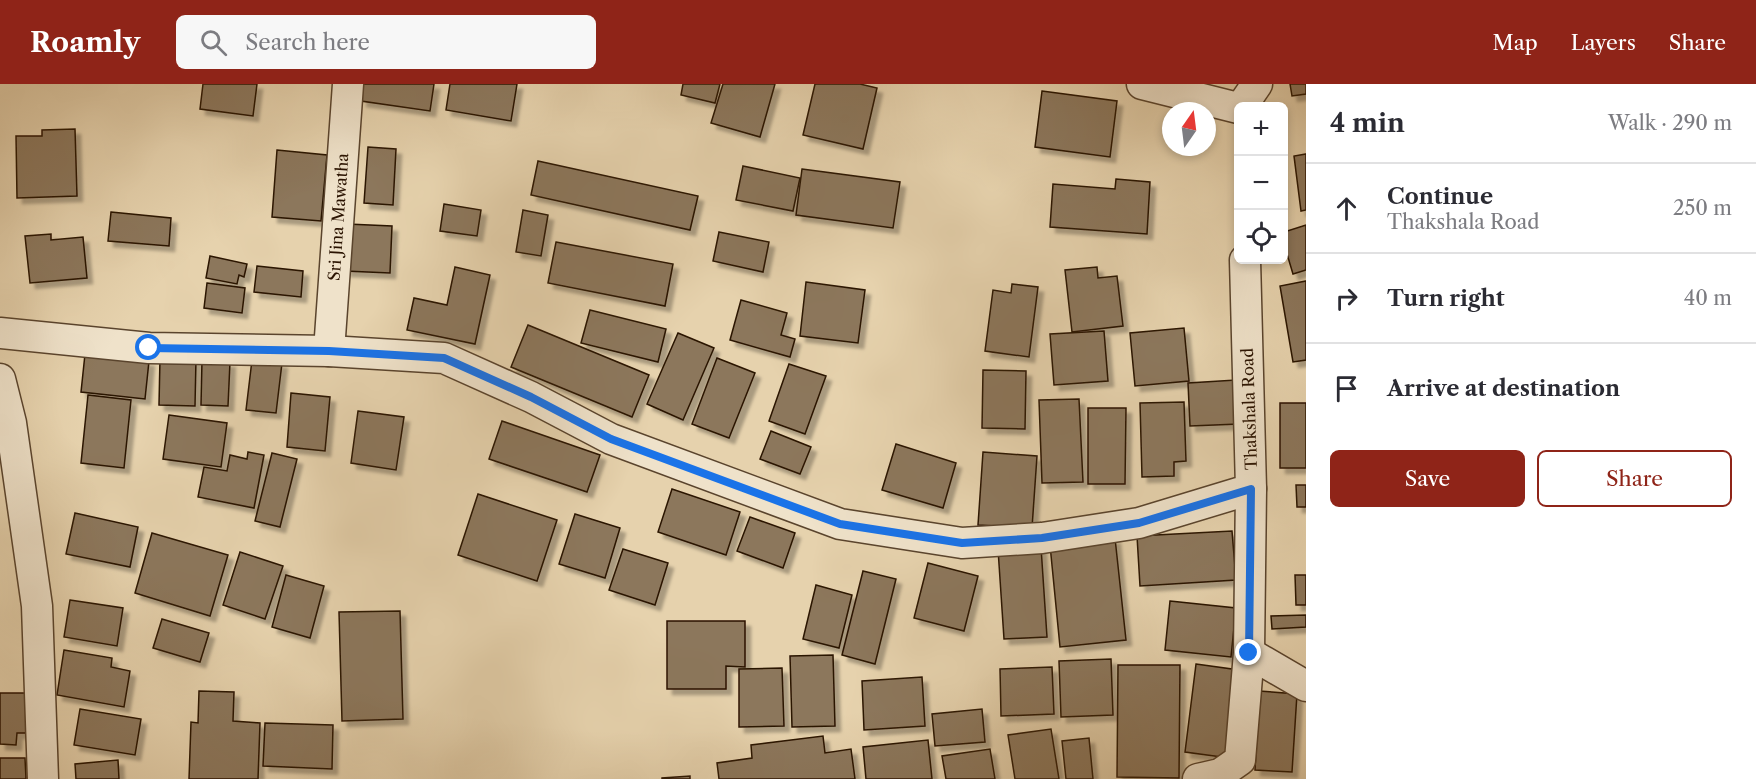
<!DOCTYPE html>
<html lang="en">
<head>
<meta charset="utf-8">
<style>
	body { margin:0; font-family:"Libre Caslon Text",serif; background:#f7f7f7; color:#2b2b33 }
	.controls { position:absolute; right:18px; top:18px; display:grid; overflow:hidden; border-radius:9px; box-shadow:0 3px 9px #0003 }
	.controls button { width:54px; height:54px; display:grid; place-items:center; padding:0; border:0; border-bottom:2px solid #e1e1e2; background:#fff; color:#2b2b33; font:30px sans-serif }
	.compass { position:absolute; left:1162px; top:18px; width:54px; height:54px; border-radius:50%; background:#fff; box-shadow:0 3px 9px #0003; rotate:14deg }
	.stop { position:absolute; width:18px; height:18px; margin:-14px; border:4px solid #1a73e8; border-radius:50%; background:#fff }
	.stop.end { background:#1a73e8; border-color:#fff; box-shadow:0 2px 6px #0008 }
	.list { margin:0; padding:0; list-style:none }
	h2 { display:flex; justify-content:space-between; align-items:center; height:78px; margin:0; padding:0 24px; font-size:26px }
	h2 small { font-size:20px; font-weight:400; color:#7c7c81 }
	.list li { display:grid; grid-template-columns:39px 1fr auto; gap:18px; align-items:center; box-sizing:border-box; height:90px; padding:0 24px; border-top:2px solid #e1e1e2 }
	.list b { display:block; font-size:22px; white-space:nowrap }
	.list p { margin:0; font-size:20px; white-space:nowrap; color:#7c7c81 }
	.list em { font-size:20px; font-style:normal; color:#7c7c81 }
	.actions { display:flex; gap:12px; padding:18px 24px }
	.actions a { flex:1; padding:14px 0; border:2px solid #8f2418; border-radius:9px; text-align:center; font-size:21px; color:#8f2418 }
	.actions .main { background:#8f2418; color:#fff }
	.icon { flex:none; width:33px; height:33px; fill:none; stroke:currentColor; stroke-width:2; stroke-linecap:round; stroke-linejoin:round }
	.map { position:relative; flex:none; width:1306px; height:695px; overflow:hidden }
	header { display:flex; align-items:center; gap:36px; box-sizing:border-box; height:84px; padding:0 30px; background:#8f2418; color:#fff }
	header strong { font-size:28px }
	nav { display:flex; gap:33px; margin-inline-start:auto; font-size:21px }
	.search { width:420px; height:54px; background:#f7f7f7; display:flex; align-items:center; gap:15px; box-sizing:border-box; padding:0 21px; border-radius:9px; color:#7c7c81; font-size:22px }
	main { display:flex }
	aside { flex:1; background:#fff }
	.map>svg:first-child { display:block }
	.building { fill:#8c775b; stroke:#2b1402; stroke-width:1.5; filter:url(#shadow) }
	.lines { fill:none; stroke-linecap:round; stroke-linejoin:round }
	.minor-casing { stroke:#5a442d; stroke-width:33 }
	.minor { stroke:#efe2ca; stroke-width:30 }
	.route { stroke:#1a73e8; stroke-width:8 }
	.labels { text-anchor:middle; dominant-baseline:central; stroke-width:4.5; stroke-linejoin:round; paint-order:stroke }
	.street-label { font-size:16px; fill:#2b1402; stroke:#efe2ca }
</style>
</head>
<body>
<header>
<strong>Roamly</strong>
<div class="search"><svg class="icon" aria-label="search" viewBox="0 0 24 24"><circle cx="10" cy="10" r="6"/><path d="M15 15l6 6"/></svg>Search here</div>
<nav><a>Map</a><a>Layers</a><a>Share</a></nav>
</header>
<main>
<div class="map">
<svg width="1306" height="695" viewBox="0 0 1306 695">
	<defs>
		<filter id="shadow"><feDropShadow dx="5.5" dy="5.5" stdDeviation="1.5" flood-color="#0004"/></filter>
	</defs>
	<rect width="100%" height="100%" fill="#e6d2ad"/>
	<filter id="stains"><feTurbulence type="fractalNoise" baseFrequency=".00333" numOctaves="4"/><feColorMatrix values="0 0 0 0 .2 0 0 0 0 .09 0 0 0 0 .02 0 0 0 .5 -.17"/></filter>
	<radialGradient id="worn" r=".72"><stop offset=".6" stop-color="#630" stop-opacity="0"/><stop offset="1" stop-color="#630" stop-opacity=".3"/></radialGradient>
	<g class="building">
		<polygon points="203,0 257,0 253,32 200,25"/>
		<polygon points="363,0 434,0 430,27 361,17"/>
		<polygon points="450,0 517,0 511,37 446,26"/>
		<polygon points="683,0 720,0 715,19 681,11"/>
		<polygon points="723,0 775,0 760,53 711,39"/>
		<polygon points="815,0 860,0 877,4 863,65 803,51"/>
		<polygon points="1290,0 1306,0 1306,10 1292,12"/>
		<polygon points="1042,7 1117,17 1110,73 1035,63"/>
		<polygon points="75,45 77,112 17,114 16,52 42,52 42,46"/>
		<polygon points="368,63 396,65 393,121 364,119"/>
		<polygon points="277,66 327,71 321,137 272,133"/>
		<polygon points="1306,70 1306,126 1301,127 1294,72"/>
		<polygon points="538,77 698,112 690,146 531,111"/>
		<polygon points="743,82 800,94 793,127 736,116"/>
		<polygon points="802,85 900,98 893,144 796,131"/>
		<polygon points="1116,95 1150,98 1147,150 1050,143 1053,100 1115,105"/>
		<polygon points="444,120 481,126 477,152 440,147"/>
		<polygon points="523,126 548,131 541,172 516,168"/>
		<polygon points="111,128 171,134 169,162 108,157"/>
		<polygon points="347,140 392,142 390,189 345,187"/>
		<polygon points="1306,141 1306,186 1293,190 1284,160 1284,148"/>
		<polygon points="719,148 769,158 763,188 713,177"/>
		<polygon points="51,150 51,156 83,153 87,194 30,199 25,152"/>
		<polygon points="556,158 673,180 665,222 548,199"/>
		<polygon points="210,172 247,180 244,193 239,191 237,200 206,194"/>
		<polygon points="257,182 303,187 301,213 254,208"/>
		<polygon points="455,183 490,191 475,260 407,246 414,214 447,221"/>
		<polygon points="1097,183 1098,194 1117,192 1123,242 1072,248 1065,186"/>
		<polygon points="1306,197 1306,276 1293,278 1280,202"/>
		<polygon points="806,198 865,206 858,259 800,252"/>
		<polygon points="207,199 245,204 242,229 204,224"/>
		<polygon points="1012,200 1038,203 1029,273 985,267 993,206 1011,209"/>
		<polygon points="741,216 787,229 781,251 795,255 790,273 730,256"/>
		<polygon points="590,226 666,245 658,278 581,259"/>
		<polygon points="528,241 649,291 632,333 511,283"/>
		<polygon points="1184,244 1189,297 1135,302 1130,249"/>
		<polygon points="1104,247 1108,297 1054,301 1050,250"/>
		<polygon points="678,249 714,264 683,336 647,320"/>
		<polygon points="85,270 149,277 145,315 81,308"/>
		<polygon points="160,274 196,275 195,322 159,321"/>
		<polygon points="717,274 755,289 729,354 692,340"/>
		<polygon points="202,276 230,278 228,322 201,321"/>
		<polygon points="252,276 282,279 276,329 246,326"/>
		<polygon points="789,280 826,292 805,350 769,337"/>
		<polygon points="983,286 1026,287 1025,345 982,344"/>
		<polygon points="1236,296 1239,340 1190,342 1188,299"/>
		<polygon points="291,309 330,313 325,367 287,363"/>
		<polygon points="88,311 131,316 124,384 81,379"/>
		<polygon points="1079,315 1083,398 1042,399 1039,316"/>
		<polygon points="1184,318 1186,377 1174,378 1174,392 1142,393 1140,319"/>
		<rect x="1280" y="319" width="26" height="65"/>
		<polygon points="1088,324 1126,324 1125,400 1088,400"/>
		<polygon points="358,327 404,333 396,386 351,379"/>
		<polygon points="169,331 227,339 221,383 163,375"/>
		<polygon points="502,337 600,371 587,408 489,375"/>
		<polygon points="771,347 811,363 800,390 760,375"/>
		<polygon points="896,360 956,379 943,424 882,406"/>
		<polygon points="248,368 264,371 254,424 198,413 204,383 227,387 230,371 247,375"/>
		<polygon points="983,368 1037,372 1032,444 978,441"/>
		<polygon points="272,369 297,375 280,443 255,437"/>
		<polygon points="1296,401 1306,401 1306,423 1297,423"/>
		<polygon points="672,405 740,428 726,471 658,448"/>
		<polygon points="478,410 557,436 537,497 458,471"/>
		<polygon points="75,429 138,443 130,483 66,470"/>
		<polygon points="575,430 620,444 605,494 559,480"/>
		<polygon points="750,433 795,449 783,484 737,467"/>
		<polygon points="1232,447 1236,496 1140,502 1137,452"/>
		<polygon points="152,449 228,471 210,532 135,509"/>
		<polygon points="1115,454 1126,556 1060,563 1050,461"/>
		<polygon points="1041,463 1047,553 1004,555 998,465"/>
		<polygon points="623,465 668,479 655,521 609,506"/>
		<polygon points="240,468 283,482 265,535 223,521"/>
		<polygon points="928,479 978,492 964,547 914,534"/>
		<polygon points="863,487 896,495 875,580 842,571"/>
		<polygon points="286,491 324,502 310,554 272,543"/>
		<polygon points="1295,491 1306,491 1306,521 1296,521"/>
		<polygon points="816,501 852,511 839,564 803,555"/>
		<polygon points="70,516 123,524 117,562 64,553"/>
		<polygon points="1170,517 1236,524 1231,573 1165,566"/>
		<polygon points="400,527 403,635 342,637 339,528"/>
		<polygon points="1306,531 1306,543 1272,545 1271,532"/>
		<polygon points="162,535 209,549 200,578 153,564"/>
		<polygon points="667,537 745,537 745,583 726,582 726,605 667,605"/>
		<polygon points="64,566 112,574 111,583 130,587 124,623 57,611"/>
		<polygon points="833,571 835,642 792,643 790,572"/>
		<polygon points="1111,575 1113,631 1061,633 1059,577"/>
		<polygon points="1196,580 1239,586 1229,674 1185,668"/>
		<polygon points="1118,581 1180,581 1179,694 1117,693"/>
		<polygon points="1052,583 1054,630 1001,632 1000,585"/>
		<polygon points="782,584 784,642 739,643 739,585"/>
		<polygon points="922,593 925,642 864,646 862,597"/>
		<polygon points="199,607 234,608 233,637 260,639 258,695 189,695 191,638 198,639"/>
		<polygon points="1259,607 1297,610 1292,688 1255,686"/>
		<polygon points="0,609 30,609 29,649 17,649 16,661 0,660"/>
		<polygon points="80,625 141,635 135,671 74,661"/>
		<polygon points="982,625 985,658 935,662 932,630"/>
		<polygon points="265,639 333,641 332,685 263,682"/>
		<polygon points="1051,645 1059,695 1015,695 1008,651"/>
		<polygon points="823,652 825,669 851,665 855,695 719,695 717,679 752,674 751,661"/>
		<polygon points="1089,654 1093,695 1066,695 1062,657"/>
		<polygon points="928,656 932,695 866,695 863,663"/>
		<polygon points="990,665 995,695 946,695 942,672"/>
		<polygon points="0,674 25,674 26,695 0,695"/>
		<polygon points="118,676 119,695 76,695 75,680"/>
		<polygon points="690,692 690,695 662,695 662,694"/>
	</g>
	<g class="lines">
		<g class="minor-casing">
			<g id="minor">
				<polyline points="1142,0 1238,24"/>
				<polyline points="1242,22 1257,0"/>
				<polyline points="0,249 149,264 329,267 444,274 531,313 611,355 840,440 962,459 1042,454 1139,439 1251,405 1245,176"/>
				<polyline points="329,267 348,0"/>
				<polyline points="0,295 11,339 37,522 43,695"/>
				<polyline points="1249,569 1306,602"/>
				<polyline points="1198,695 1220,690 1240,676 1249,569 1251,405"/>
			</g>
		</g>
		<use href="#minor" class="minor"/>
	</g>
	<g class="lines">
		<polyline class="route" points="149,264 329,267 444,274 531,313 611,355 840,440 962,459 1042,454 1139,439 1251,405 1249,569"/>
	</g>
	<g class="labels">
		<g class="street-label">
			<text transform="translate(338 133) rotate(-86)">Sri Jina Mawatha</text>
			<text transform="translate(1249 325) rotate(-92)">Thakshala Road</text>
		</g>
	</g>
	<rect width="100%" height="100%" filter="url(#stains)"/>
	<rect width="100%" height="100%" fill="url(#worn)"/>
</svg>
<div class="controls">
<button>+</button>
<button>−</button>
<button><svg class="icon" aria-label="locate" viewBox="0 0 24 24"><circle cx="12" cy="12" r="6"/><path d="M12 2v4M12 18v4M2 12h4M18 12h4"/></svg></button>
</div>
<svg class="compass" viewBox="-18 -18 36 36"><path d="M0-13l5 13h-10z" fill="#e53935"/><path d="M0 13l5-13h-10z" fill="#7c7c81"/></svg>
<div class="stop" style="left:149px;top:264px"></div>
<div class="stop end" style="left:1249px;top:569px"></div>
</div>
<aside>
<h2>4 min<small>Walk · 290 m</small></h2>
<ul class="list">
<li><svg class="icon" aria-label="ahead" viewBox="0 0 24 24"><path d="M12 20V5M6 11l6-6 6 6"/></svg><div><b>Continue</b><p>Thakshala Road</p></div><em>250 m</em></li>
<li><svg class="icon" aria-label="right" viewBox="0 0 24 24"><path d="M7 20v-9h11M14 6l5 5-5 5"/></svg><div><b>Turn right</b></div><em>40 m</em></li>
<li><svg class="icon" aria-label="arrive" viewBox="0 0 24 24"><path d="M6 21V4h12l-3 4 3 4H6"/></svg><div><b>Arrive at destination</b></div></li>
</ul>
<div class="actions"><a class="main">Save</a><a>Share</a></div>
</aside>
</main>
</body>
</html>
